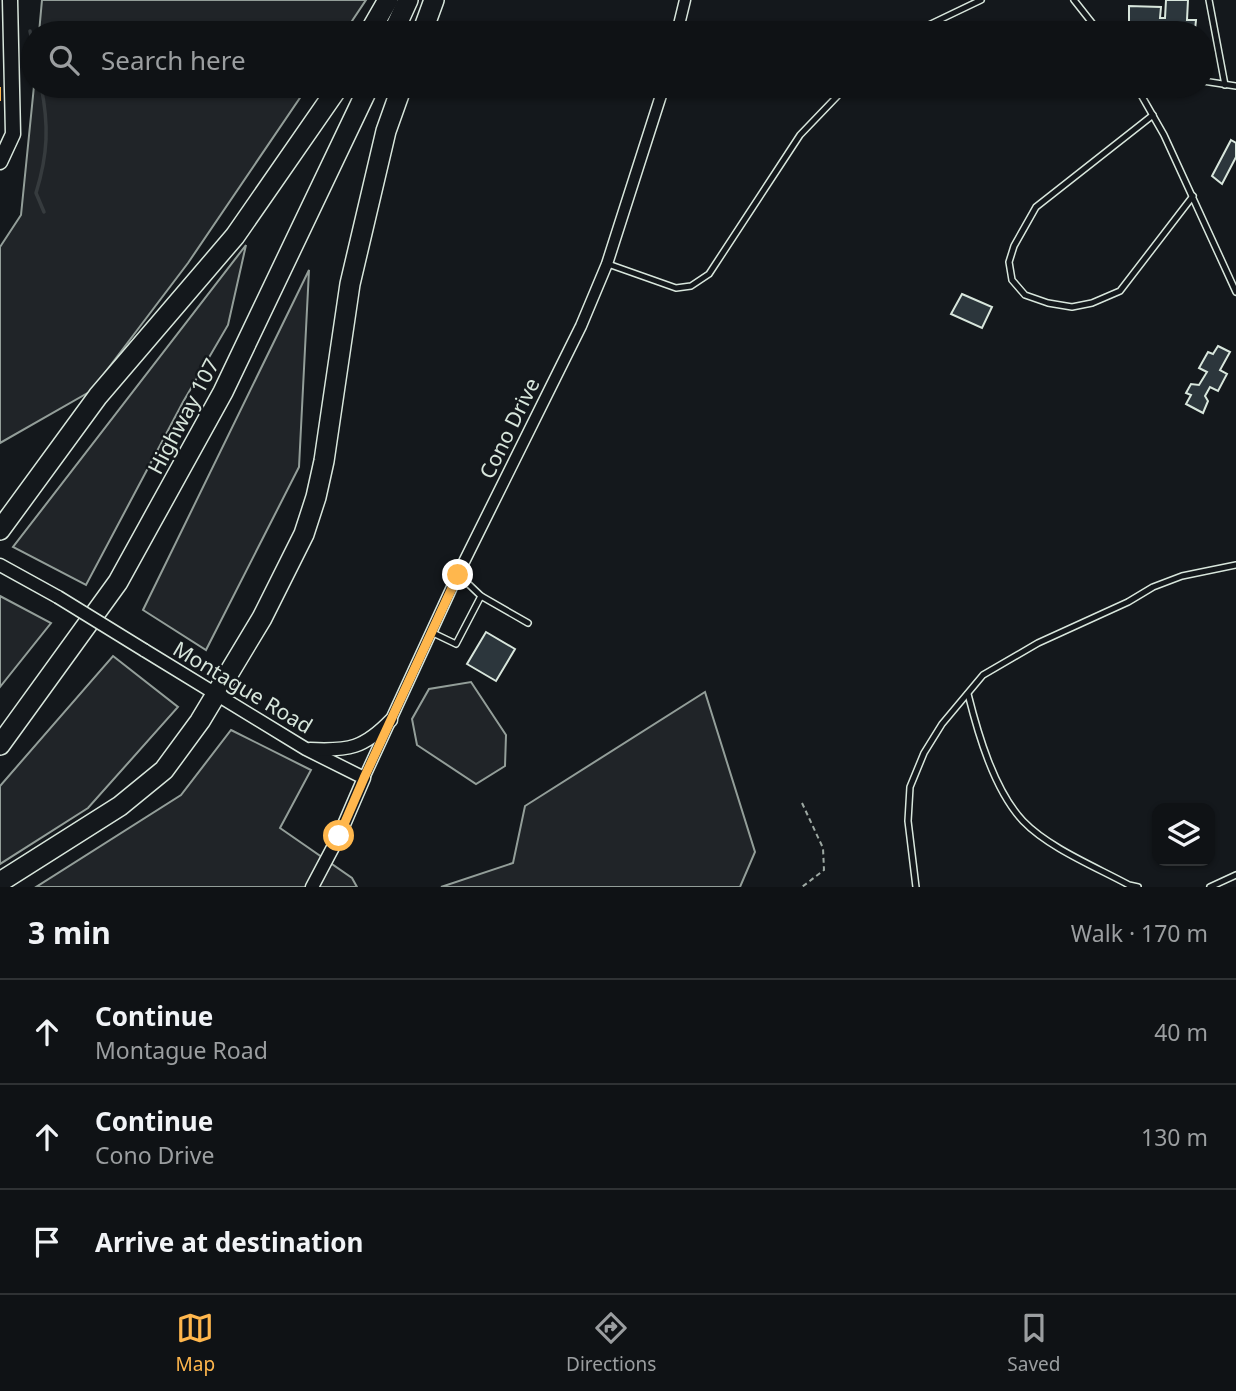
<!DOCTYPE html>
<html lang="en">
<head>
<meta charset="utf-8">
<style>
	body { margin:0; font-family:"Noto Sans",sans-serif; background:#1d2022; color:#f1f3f6 }
	.controls { position:absolute; right:21px; bottom:21px; display:grid; overflow:hidden; border-radius:14px; box-shadow:0 2px 5px #0004 }
	.controls button { width:63px; height:63px; display:grid; place-items:center; padding:0; border:0; border-bottom:2px solid #2f3234; background:#0f1215; color:#f1f3f6; font:35px sans-serif }
	.stop { position:absolute; width:21px; height:21px; margin:-16px; border:5px solid #ffb74d; border-radius:50%; background:#fff }
	.stop.end { background:#ffb74d; border-color:#fff; box-shadow:0 2px 7px #0008 }
	.list { margin:0; padding:0; list-style:none }
	h2 { display:flex; justify-content:space-between; align-items:center; height:91px; margin:0; padding:0 28px; font-size:30px }
	h2 small { font-size:23px; font-weight:400; color:#9b9ea0 }
	.list li { display:grid; grid-template-columns:46px 1fr auto; gap:21px; align-items:center; box-sizing:border-box; height:105px; padding:0 28px; border-top:2px solid #2f3234 }
	.list b { display:block; font-size:26px; white-space:nowrap }
	.list p { margin:0; font-size:23px; white-space:nowrap; color:#9b9ea0 }
	.list em { font-size:23px; font-style:normal; color:#9b9ea0 }
	.icon { flex:none; width:38px; height:38px; fill:none; stroke:currentColor; stroke-width:2; stroke-linecap:round; stroke-linejoin:round }
	.map { position:relative; flex:none; width:1236px; height:887px; overflow:hidden }
	.search { position:absolute; background:#0f1215; box-shadow:0 2px 5px #0004; left:21px; right:21px; top:21px; height:77px; display:flex; align-items:center; gap:18px; box-sizing:border-box; padding:0 24px; border-radius:38px; color:#9b9ea0; font-size:26px }
	.sheet { height:406px; background:#0f1215 }
	nav { display:flex; justify-content:space-around; align-items:center; box-sizing:border-box; height:98px; border-top:2px solid #2f3234; background:#0f1215; font-size:19px; color:#9b9ea0 }
	nav a { display:grid; justify-items:center; gap:4px }
	nav .on { color:#ffb74d }
	.map>svg:first-child { display:block }
	.green { fill:#202428; stroke:#939e99; stroke-width:2 }
	.lines { fill:none; stroke-linecap:round; stroke-linejoin:round }
	.stream { stroke:#363b3e; stroke-width:3.5 }
	.building { fill:#2c363c; stroke:#d8e6dc; stroke-width:2 }
	.service-casing { stroke:#d8e6dc; stroke-width:8 }
	.minor-casing { stroke:#d8e6dc; stroke-width:13 }
	.tertiary-casing { stroke:#d8e6dc; stroke-width:15 }
	.secondary-casing { stroke:#d8e6dc; stroke-width:17 }
	.motorway-casing { stroke:#d8e6dc; stroke-width:22 }
	.path { stroke:#9da8a2; stroke-width:2; stroke-dasharray:5 3.5; stroke-linecap:butt }
	.service { stroke:#14181c; stroke-width:5 }
	.minor { stroke:#14181c; stroke-width:10 }
	.tertiary { stroke:#14181c; stroke-width:12 }
	.secondary { stroke:#14181c; stroke-width:14 }
	.motorway { stroke:#14181c; stroke-width:19 }
	.tertiary-bridge-casing { stroke:#d8e6dc; stroke-width:15; stroke-linecap:butt }
	.tertiary-bridge { stroke:#14181c; stroke-width:12 }
	.power { stroke:#ffb74d; stroke-width:2; stroke-dasharray:24 5 3.5 5; stroke-linecap:butt }
	.route { stroke:#ffb74d; stroke-width:9 }
	.labels { text-anchor:middle; dominant-baseline:central; stroke-width:5; stroke-linejoin:round; paint-order:stroke }
	.street-label { font-size:21px; fill:#d8e6dc; stroke:#14181c }
</style>
</head>
<body>
<div class="map">
<svg width="1236" height="887" viewBox="0 0 1236 887">
	<rect width="100%" height="100%" fill="#14181c"/>
	<g class="green">
		<polygon points="42,0 366,0 344,33 39,33"/>
		<polygon points="34,86 308,86 188,263 91,391 0,443 0,247 21,215"/>
		<polygon points="246,245 228,325 183,402 86,585 13,547"/>
		<polygon points="309,270 299,467 206,650 143,610"/>
		<polygon points="0,596 51,623 0,687"/>
		<polygon points="113,656 178,707 88,808 0,864 0,786"/>
		<polygon points="471,682 506,735 505,766 476,784 417,745 412,719 429,689"/>
		<polygon points="705,692 755,852 740,887 441,887 513,863 525,806"/>
		<polygon points="231,730 311,770 280,828 352,878 357,887 36,887 181,795"/>
	</g>
	<g class="lines">
		<g class="stream">
			<polyline points="30,31 33,47"/>
			<path d="M 41,86 C 49,125 48,154 36,193 L 44,212"/>
		</g>
	</g>
	<g class="building">
		<polygon points="1166,0 1188,0 1187,20 1196,20 1195,30 1187,30 1187,33 1165,33 1165,28 1160,28 1160,33 1149,33 1150,22 1129,22 1129,6 1161,7 1160,18 1165,18"/>
		<polygon points="1231,140 1236,143 1236,157 1222,184 1212,176"/>
		<polygon points="962,294 992,307 982,328 951,314"/>
		<polygon points="1218,346 1230,352 1220,370 1227,374 1218,391 1210,387 1205,396 1208,401 1203,413 1186,404 1191,395 1186,393 1191,384 1199,385 1207,372 1199,368 1208,352 1213,354"/>
		<polygon points="486,632 515,649 496,681 467,664"/>
	</g>
	<g class="lines">
		<g class="service-casing">
			<g id="service">
				<polyline points="1074,0 1100,33"/>
				<polyline points="1209,0 1225,85"/>
				<polyline points="912,33 981,0"/>
				<polyline points="1203,81 1236,86"/>
				<polyline points="1136,86 1164,135 1236,292"/>
				<polyline points="1153,115 1036,207 1014,246 1009,262 1012,280 1025,295 1048,303 1072,307 1092,303 1120,291 1193,196"/>
				<polyline points="608,264 676,288 691,286 709,274 800,135 847,86"/>
				<polyline points="458,574 481,596 528,623"/>
				<polyline points="431,632 456,644 481,596"/>
				<path d="M 968,694 C 978,734 994,790 1023,821 C 1049,848 1096,867 1129,885 L 1138,887"/>
				<polyline points="916,887 908,821 910,787 924,753 942,724 983,675 1038,643 1128,602 1153,587 1182,576 1236,565"/>
				<polyline points="1210,887 1236,875"/>
			</g>
		</g>
		<g class="minor-casing">
			<g id="minor">
				<polyline points="677,33 685,0"/>
				<polyline points="364,778 458,574 581,326 607,264 664,86"/>
			</g>
		</g>
		<g class="tertiary-casing">
			<g id="tertiary">
				<polyline points="0,565 58,597"/>
				<polyline points="144,650 306,749 364,778 339,836 312,887"/>
				<path d="M 310,749 C 349,751 364,748 391,720"/>
			</g>
		</g>
		<g class="secondary-casing">
			<polyline id="secondary" points="0,162 13,134 10,0"/>
		</g>
		<g class="motorway-casing">
			<g id="motorway">
				<polyline points="369,33 388,0"/>
				<polyline points="393,33 408,0"/>
				<polyline points="422,33 434,0"/>
				<polyline points="0,530 98,396 235,236 339,86"/>
				<polyline points="0,745 118,582 150,524 223,392 369,86"/>
				<polyline points="0,882 120,806 164,770 200,721 262,618 304,534 316,497 324,461 350,284 386,131 402,86"/>
			</g>
		</g>
		<polyline class="path" points="802,803 823,848 824,870 802,887"/>
		<use href="#service" class="service"/>
		<use href="#minor" class="minor"/>
		<use href="#tertiary" class="tertiary"/>
		<use href="#secondary" class="secondary"/>
		<use href="#motorway" class="motorway"/>
		<g class="tertiary-bridge-casing">
			<polyline id="tertiary-bridge" points="58,597 144,650"/>
		</g>
		<use href="#tertiary-bridge" class="tertiary-bridge"/>
		<polyline class="power" points="0,87 0,101"/>
	</g>
	<g class="lines">
		<polyline class="route" points="339,836 364,778 458,575"/>
	</g>
	<g class="labels">
		<g class="street-label">
			<text transform="translate(183 416) rotate(-62)">Highway 107</text>
			<text transform="translate(509 428) rotate(-64)">Cono Drive</text>
			<text transform="translate(243 687) rotate(31)">Montague Road</text>
		</g>
	</g>
</svg>
<div class="controls">
<button><svg class="icon" aria-label="layers" viewBox="0 0 24 24"><path d="M12 4l9 5-9 5-9-5zM3 14l9 5 9-5"/></svg></button>
</div>
<div class="stop" style="left:339px;top:836px"></div>
<div class="stop end" style="left:458px;top:575px"></div>
<div class="search"><svg class="icon" aria-label="search" viewBox="0 0 24 24"><circle cx="10" cy="10" r="6"/><path d="M15 15l6 6"/></svg>Search here</div>
</div>
<section class="sheet">
<h2>3 min<small>Walk · 170 m</small></h2>
<ul class="list">
<li><svg class="icon" aria-label="ahead" viewBox="0 0 24 24"><path d="M12 20V5M6 11l6-6 6 6"/></svg><div><b>Continue</b><p>Montague Road</p></div><em>40 m</em></li>
<li><svg class="icon" aria-label="ahead" viewBox="0 0 24 24"><path d="M12 20V5M6 11l6-6 6 6"/></svg><div><b>Continue</b><p>Cono Drive</p></div><em>130 m</em></li>
<li><svg class="icon" aria-label="arrive" viewBox="0 0 24 24"><path d="M6 21V4h12l-3 4 3 4H6"/></svg><div><b>Arrive at destination</b></div></li>
</ul>
</section>
<nav>
<a class="on"><svg class="icon" aria-label="map" viewBox="0 0 24 24"><path d="M3 6l6-2 6 2 6-2v14l-6 2-6-2-6 2zM9 4v14M15 6v14"/></svg>Map</a>
<a><svg class="icon" aria-label="directions" viewBox="0 0 24 24"><path d="M12 3l9 9-9 9-9-9zM9 14v-3h6M13 9l2 2-2 2"/></svg>Directions</a>
<a><svg class="icon" aria-label="saved" viewBox="0 0 24 24"><path d="M7 4h10v16l-5-4-5 4z"/></svg>Saved</a>
</nav>
</body>
</html>
